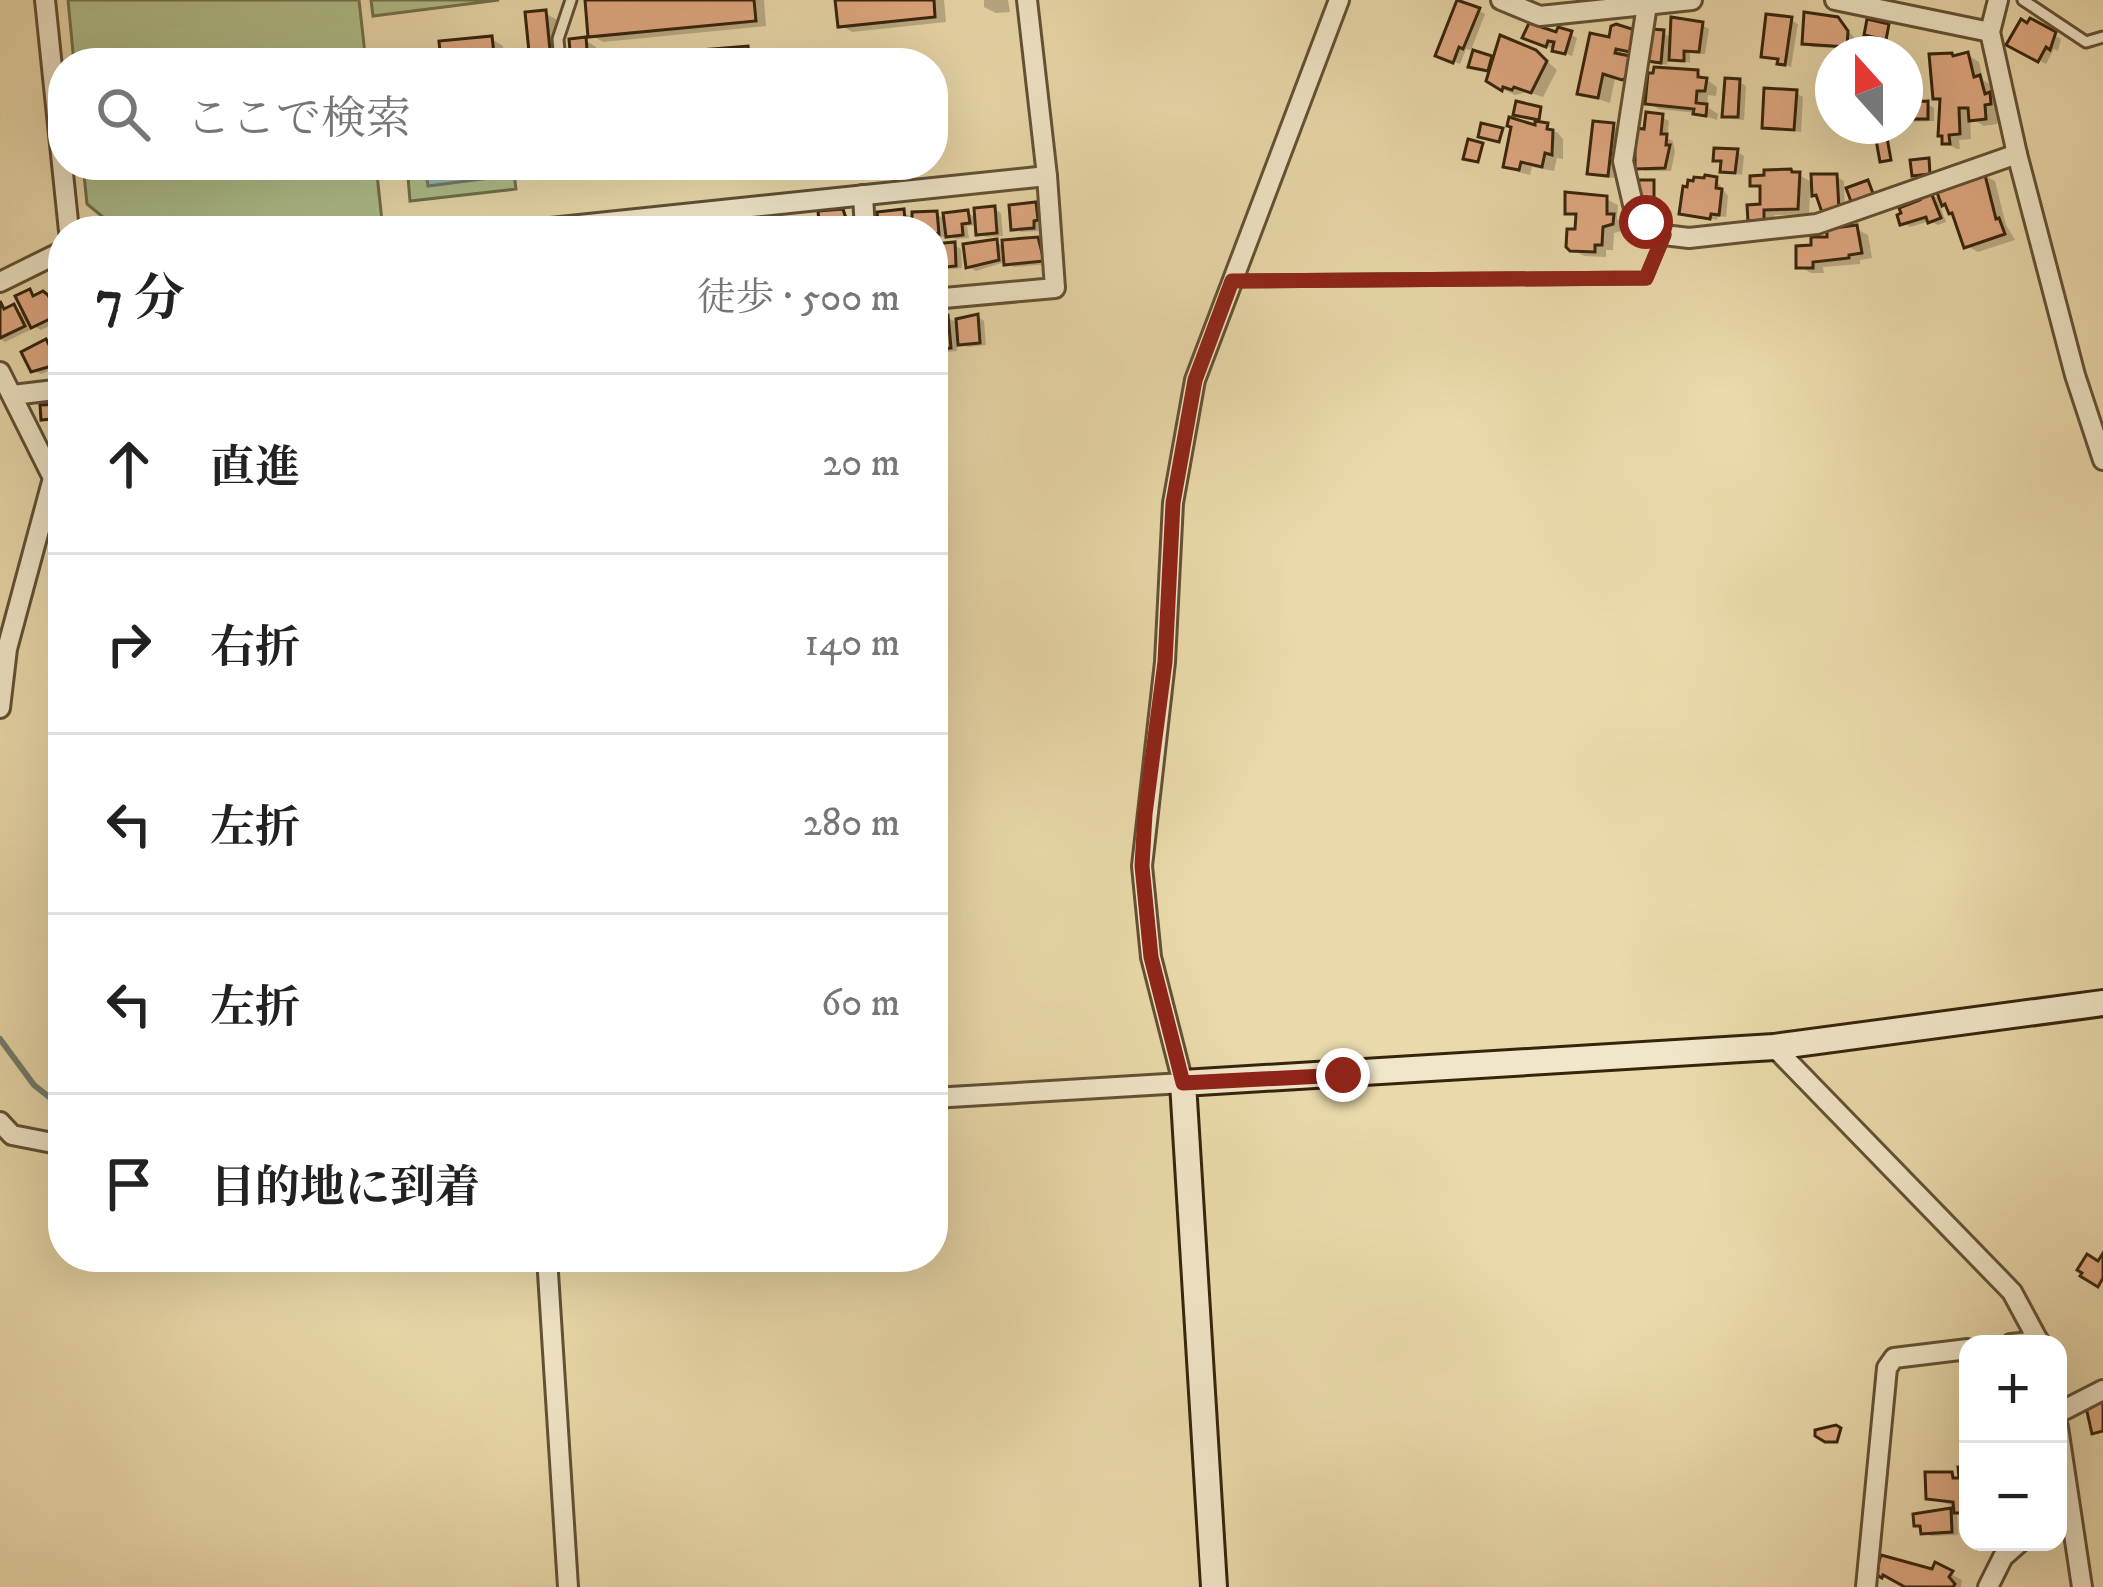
<!DOCTYPE html>
<html lang="ja">
<head>
<meta charset="utf-8">
<style>
	body { margin:0; font-family:"IM FELL DW Pica","Noto Serif JP",serif; background:#f6f6f6; color:#222 }
	.controls { position:absolute; right:36px; bottom:36px; display:grid; overflow:hidden; border-radius:24px; box-shadow:0 12px 48px #0002 }
	.controls button { width:108px; height:108px; display:grid; place-items:center; padding:0; border:0; border-bottom:3px solid #e0e0e0; background:#fff; color:#222; font:60px sans-serif }
	.compass { position:absolute; left:1815px; top:36px; width:108px; height:108px; border-radius:50%; background:#fff; box-shadow:0 12px 48px #0002; rotate:339deg }
	.stop { position:absolute; width:36px; height:36px; margin:-27px; border:9px solid #8f2418; border-radius:50%; background:#fff }
	.stop.end { background:#8f2418; border-color:#fff; box-shadow:0 3px 12px #0008 }
	.list { margin:0; padding:0; list-style:none }
	h2 { display:flex; justify-content:space-between; align-items:center; height:156px; margin:0; padding:0 48px; font-size:51px }
	h2 small { font-size:39px; font-weight:400; color:#767676 }
	.list li { display:grid; grid-template-columns:78px 1fr auto; gap:36px; align-items:center; box-sizing:border-box; height:180px; padding:0 48px; border-top:3px solid #e0e0e0 }
	.list b { display:block; font-size:45px; white-space:nowrap }
	.list em { font-size:39px; font-style:normal; color:#767676 }
	.icon { flex:none; width:66px; height:66px; fill:none; stroke:currentColor; stroke-width:2; stroke-linecap:round; stroke-linejoin:round }
	.map { position:relative; flex:none; width:2103px; height:1587px; overflow:hidden }
	.search { position:absolute; background:#fff; box-shadow:0 12px 48px #0002; left:48px; top:48px; width:900px; height:132px; display:flex; align-items:center; gap:30px; box-sizing:border-box; padding:0 42px; border-radius:48px; color:#767676; font-size:45px }
	.panel { position:absolute; background:#fff; box-shadow:0 12px 48px #0002; left:48px; top:216px; width:900px; height:1056px; border-radius:48px }
	.map>svg:first-child { display:block }
	.green { fill:#b1c08c; stroke:#74724c; stroke-width:3 }
	.water { fill:#98b9ae; stroke:#717d6d; stroke-width:3 }
	.shadow { fill:#0003 }
	.lines { fill:none; stroke-linecap:round; stroke-linejoin:round }
	.stream { stroke:#717d6d; stroke-width:6 }
	.building { fill:#e2aa83; stroke:#36240b; stroke-width:3 }
	.lane-casing { stroke:#635133; stroke-width:15 }
	.street-casing { stroke:#635133; stroke-width:24 }
	.secondary-casing { stroke:#36240b; stroke-width:30 }
	.lane { stroke:#f1e6c8; stroke-width:9 }
	.street { stroke:#f1e6c8; stroke-width:18 }
	.secondary { stroke:#f1e6c8; stroke-width:24 }
	.route { stroke:#8f2418; stroke-width:15 }
</style>
</head>
<body>
<div class="map">
<svg width="2103" height="1587" viewBox="0 0 2103 1587">
	<rect width="100%" height="100%" fill="#ead9aa"/>
	<filter id="stains"><feTurbulence type="fractalNoise" baseFrequency=".00167" numOctaves="4"/><feColorMatrix values="0 0 0 0 .2 0 0 0 0 .09 0 0 0 0 .02 0 0 0 .5 -.17"/></filter>
	<radialGradient id="worn" r=".72"><stop offset=".6" stop-color="#630" stop-opacity="0"/><stop offset="1" stop-color="#630" stop-opacity=".3"/></radialGradient>
	<g class="green">
		<polygon points="68,0 359,0 366,63 74,63"/>
		<polygon points="371,0 499,0 373,16"/>
		<polygon points="83,165 376,165 382,221 295,231 120,231 87,204"/>
		<polygon points="407,165 513,165 516,189 410,201"/>
	</g>
	<polygon class="water" points="425,165 497,165 498,177 428,186"/>
	<g class="shadow">
		<polygon points="588,0 764,0 766,26 603,42 591,35"/>
		<polygon points="838,0 944,0 946,22 852,32 841,25"/>
		<polygon points="984,0 1008,0 1010,12 996,13 984,7"/>
		<polygon points="1478,10 1485,14 1471,50 1466,49 1460,64 1446,58"/>
		<polygon points="545,13 557,20 560,55 543,57 532,50"/>
		<polygon points="1791,20 1798,24 1791,67 1764,55"/>
		<polygon points="1837,20 1854,37 1853,49 1812,47 1805,43"/>
		<polygon points="2031,22 2061,39 2058,51 2054,49 2046,64 2010,44"/>
		<polygon points="1702,25 1709,29 1705,54 1690,53 1690,63 1668,56 1667,65 1650,60 1663,33 1673,39"/>
		<polygon points="1570,34 1577,38 1572,56 1532,41"/>
		<polygon points="1592,37 1643,39 1641,56 1619,51 1641,65 1635,85 1615,78 1610,103 1581,93"/>
		<polygon points="492,39 503,46 505,63 444,63"/>
		<polygon points="585,40 596,47 598,63 574,63"/>
		<polygon points="747,49 759,55 759,63 665,63"/>
		<polygon points="1968,55 1979,62 1983,80 1991,85 1995,99 2000,102 1997,124 1984,126 1970,117 1971,139 1959,140 1960,149 1957,149 1945,143 1943,102 1936,98 1956,58"/>
		<polygon points="1542,57 1557,70 1543,97 1527,92 1515,95 1496,86"/>
		<polygon points="1697,73 1717,87 1716,96 1708,95 1707,107 1718,114 1717,120 1696,113 1659,109 1648,103"/>
		<polygon points="1739,82 1746,86 1744,120 1732,119 1725,115"/>
		<polygon points="1796,93 1803,97 1801,132 1765,126"/>
		<polygon points="1927,104 1934,108 1934,121 1905,122 1905,105"/>
		<polygon points="1540,109 1540,125 1558,133 1563,139 1563,159 1557,158 1554,171 1532,167 1530,175 1518,172 1506,166 1537,129"/>
		<polygon points="1662,117 1669,121 1667,138 1673,141 1675,152 1671,171 1645,171 1638,167 1647,132"/>
		<polygon points="1613,126 1620,130 1614,178 1597,176 1590,172"/>
		<polygon points="1737,152 1744,156 1742,175 1723,170 1724,163 1717,159"/>
		<polygon points="586,165 670,165 597,173"/>
		<polygon points="751,165 825,165 826,166 776,171 766,165"/>
		<polygon points="1799,175 1815,184 1837,177 1844,181 1845,212 1810,191 1809,214 1774,215 1775,225 1762,226 1751,219 1763,207 1763,190 1753,184"/>
		<polygon points="1983,175 1995,181 2006,225 2015,240 1978,252 1967,246 1949,207 1938,200 1946,222 1938,225 1930,221 1910,227 1903,223 1930,194 1943,201"/>
		<polygon points="1716,180 1728,196 1726,217 1718,216 1717,220 1682,213"/>
		<polygon points="1606,199 1618,205 1617,219 1624,223 1624,230 1614,233 1613,250 1606,250 1606,257 1584,256 1572,249 1579,218 1568,212"/>
		<polygon points="1035,205 1042,209 1040,231 1021,232 1014,228"/>
		<polygon points="994,209 1001,213 1003,236 986,237 979,233 978,225 967,226 969,238 956,239 944,233 945,237 933,238 933,231 882,231 903,212 915,219 936,214 947,220 968,213 978,219"/>
		<polygon points="843,212 854,222 855,231 790,231 807,222 823,230"/>
		<polygon points="1856,229 1868,235 1872,258 1860,260 1860,264 1823,267 1824,273 1811,273 1799,266 1830,240"/>
		<polygon points="1038,240 1045,244 1050,264 1014,267 1005,262 976,271 969,267 996,242 1006,248"/>
		<polygon points="954,245 961,249 962,268 942,270 933,265 933,247"/>
		<polygon points="63,281 63,310 57,306 63,319 41,330 26,322 30,330 5,342 0,339 0,305 28,315 30,292 38,297 42,294 63,307"/>
		<polygon points="978,317 984,321 986,345 968,347 956,340 957,351 933,353 933,319 948,318 956,322"/>
		<polygon points="46,343 53,347 62,366 41,374 33,370"/>
		<polygon points="1968,1470 1968,1518 1957,1512 1958,1535 1931,1536 1924,1532 1917,1524 1950,1511 1957,1515 1956,1507 1929,1497 1952,1475 1962,1480"/>
		<polygon points="1937,1566 1962,1580 1961,1587 1908,1587 1933,1573"/>
	</g>
	<g class="lines">
		<polyline class="stream" points="0,1039 34,1085 63,1108"/>
	</g>
	<g class="building">
		<polygon points="585,0 754,0 756,21 588,37"/>
		<polygon points="835,0 934,0 935,17 838,27"/>
		<polygon points="1457,0 1480,8 1463,49 1459,47 1453,63 1435,56"/>
		<polygon points="546,10 550,50 529,52 525,12"/>
		<polygon points="1804,12 1838,17 1848,31 1847,47 1802,44"/>
		<polygon points="1766,14 1792,17 1785,65 1777,64 1778,59 1761,57"/>
		<polygon points="1671,17 1703,22 1699,52 1684,51 1684,61 1669,60"/>
		<polygon points="2030,18 2056,32 2050,50 2046,47 2038,62 2006,45 2021,19 2027,23"/>
		<polygon points="1867,19 1889,24 1886,40 1864,35"/>
		<polygon points="1529,23 1556,32 1558,27 1572,31 1565,54 1552,51 1554,42 1548,41 1546,47 1522,38"/>
		<polygon points="1616,24 1635,30 1630,52 1616,49 1615,53 1630,56 1626,78 1622,80 1603,74 1598,98 1577,94 1590,33 1609,37 1611,26"/>
		<polygon points="1651,29 1664,30 1661,63 1647,61"/>
		<polygon points="1500,35 1536,50 1547,61 1531,93 1514,87 1512,90 1503,87 1502,91 1486,81"/>
		<polygon points="492,36 495,63 441,63 439,41"/>
		<polygon points="586,37 588,63 571,63 569,39"/>
		<polygon points="748,46 749,63 662,63 661,53"/>
		<polygon points="1473,50 1492,56 1488,71 1468,67"/>
		<polygon points="1968,52 1974,77 1980,75 1985,94 1990,92 1991,104 1985,105 1986,119 1969,121 1968,108 1959,108 1960,134 1949,135 1950,144 1942,144 1942,136 1938,136 1940,99 1933,99 1929,54 1952,53 1953,56"/>
		<polygon points="1654,67 1698,70 1698,77 1707,78 1705,91 1697,91 1696,103 1707,104 1706,116 1693,114 1694,109 1645,104 1648,73 1653,73"/>
		<polygon points="1725,78 1740,79 1738,117 1722,117"/>
		<polygon points="1764,88 1797,90 1794,130 1762,128"/>
		<polygon points="1516,101 1541,107 1539,120 1513,115"/>
		<polygon points="1928,101 1928,119 1905,119 1905,102"/>
		<polygon points="1646,112 1663,114 1661,134 1667,134 1666,145 1670,145 1665,168 1635,169 1635,128 1644,129"/>
		<polygon points="1509,117 1535,125 1535,121 1548,123 1547,129 1553,130 1552,155 1545,153 1542,167 1521,162 1519,170 1503,167 1511,127 1507,126"/>
		<polygon points="1593,121 1614,123 1608,176 1587,174"/>
		<polygon points="1481,123 1503,128 1499,142 1478,137"/>
		<polygon points="1886,132 1891,160 1880,162 1875,134"/>
		<polygon points="1468,139 1483,143 1478,162 1463,159"/>
		<polygon points="1714,148 1738,149 1735,173 1720,172 1721,161 1713,161"/>
		<polygon points="1929,158 1930,174 1912,176 1910,160"/>
		<polygon points="1791,169 1792,172 1800,172 1798,209 1764,210 1764,220 1748,221 1747,205 1760,204 1760,186 1750,186 1750,176 1764,175 1764,170"/>
		<polygon points="1984,171 1996,219 1999,218 2005,234 1964,248 1952,213 1949,214 1945,204 1942,206 1936,190"/>
		<polygon points="1811,174 1837,174 1839,209 1823,215 1816,195 1812,196"/>
		<polygon points="1705,175 1717,177 1716,188 1722,189 1719,215 1711,214 1710,219 1679,214 1683,186 1687,187 1688,180 1693,181 1694,177 1704,178"/>
		<polygon points="1637,180 1654,180 1654,199 1636,198"/>
		<polygon points="1868,180 1874,196 1852,204 1846,188"/>
		<polygon points="1930,190 1941,218 1928,223 1926,217 1900,225 1897,215 1901,213 1899,208 1920,200 1918,195"/>
		<polygon points="1565,192 1607,196 1607,214 1614,214 1613,224 1603,227 1602,245 1595,245 1595,252 1570,251 1566,247 1567,229 1575,229 1576,214 1565,214"/>
		<polygon points="1036,202 1038,220 1034,221 1034,228 1011,230 1009,205"/>
		<polygon points="995,206 997,233 976,235 974,208"/>
		<polygon points="843,209 850,231 820,231 818,211"/>
		<polygon points="904,209 906,231 879,231 877,212"/>
		<polygon points="968,210 970,223 962,224 963,235 946,237 943,213"/>
		<polygon points="937,211 939,234 912,231 912,212"/>
		<polygon points="808,219 808,224 816,223 816,231 787,231 786,220"/>
		<polygon points="1857,225 1862,253 1849,255 1849,258 1813,262 1813,268 1796,268 1796,246 1811,245 1811,237 1827,237 1827,229"/>
		<polygon points="1038,237 1044,261 1004,265 1002,240"/>
		<polygon points="997,239 999,260 966,268 963,244"/>
		<polygon points="955,242 956,266 933,268 933,244"/>
		<polygon points="63,277 63,311 61,312 52,282"/>
		<polygon points="30,289 33,296 43,291 48,295 58,315 31,328 15,296"/>
		<polygon points="0,301 4,309 14,304 25,326 0,338"/>
		<polygon points="978,314 980,343 958,345 956,319"/>
		<polygon points="948,315 951,348 933,350 933,316"/>
		<polygon points="46,339 57,360 55,365 31,372 21,352"/>
		<polygon points="63,404 63,418 41,420 40,405"/>
		<polygon points="2103,1253 2103,1278 2098,1287 2080,1276 2082,1273 2077,1270 2087,1254 2098,1261"/>
		<polygon points="2103,1402 2103,1431 2092,1434 2086,1407"/>
		<polygon points="1836,1425 1841,1428 1837,1442 1825,1442 1815,1436 1815,1430"/>
		<polygon points="1958,1467 1968,1467 1968,1513 1954,1513 1953,1502 1926,1499 1925,1472 1952,1472 1953,1478 1959,1478"/>
		<polygon points="1951,1508 1952,1532 1921,1534 1920,1526 1914,1526 1913,1514"/>
		<polygon points="1881,1555 1932,1569 1935,1562 1953,1571 1949,1577 1955,1584 1953,1587 1905,1587 1883,1575 1882,1578 1875,1574"/>
	</g>
	<g class="lines">
		<g class="lane-casing">
			<g id="lane">
				<polyline points="2023,0 2086,42 2103,37"/>
				<polyline points="560,63 558,39 571,0"/>
				<polyline points="1232,281 1646,278 1664,235"/>
			</g>
		</g>
		<g class="street-casing">
			<g id="street">
				<polyline points="45,0 69,231"/>
				<polyline points="1027,0 1047,176"/>
				<polyline points="1501,0 1540,16 1692,0"/>
				<polyline points="1835,0 1990,32"/>
				<polyline points="1998,0 1990,32 2017,154 2075,375 2103,460"/>
				<polyline points="1647,5 1623,161 1635,213 1664,235 1689,238 1817,224 2017,154"/>
				<polyline points="863,195 865,231"/>
				<polyline points="522,231 1047,176 1055,288 933,299"/>
				<polyline points="0,282 63,251"/>
				<polyline points="0,372 53,478 7,649 0,708"/>
				<polyline points="13,395 63,389"/>
				<polyline points="1774,1047 2012,1292 2040,1344"/>
				<polyline points="933,1098 1183,1083 1151,957 1142,866 1165,662 1173,503 1195,380 1339,0"/>
				<polyline points="0,1122 12,1135 63,1145"/>
				<polyline points="547,1257 568,1587"/>
				<polyline points="2011,1344 2039,1341"/>
				<polyline points="2058,1413 2103,1390"/>
				<polyline points="2058,1427 2082,1587"/>
				<polyline points="1866,1587 1887,1368 1894,1358 1968,1349"/>
				<polyline points="1988,1587 2003,1557 2020,1542"/>
			</g>
		</g>
		<g class="secondary-casing">
			<polyline id="secondary" points="1214,1587 1183,1083 1774,1047 2103,1003"/>
		</g>
		<use href="#lane" class="lane"/>
		<use href="#street" class="street"/>
		<use href="#secondary" class="secondary"/>
	</g>
	<g class="lines">
		<polyline class="route" points="1343,1075 1183,1083 1151,957 1142,866 1145,814 1165,662 1173,503 1195,380 1232,281 1646,278 1664,235 1646,222"/>
	</g>
	<rect width="100%" height="100%" filter="url(#stains)"/>
	<rect width="100%" height="100%" fill="url(#worn)"/>
</svg>
<div class="controls">
<button>+</button>
<button>−</button>
</div>
<svg class="compass" viewBox="-18 -18 36 36"><path d="M0-13l5 13h-10z" fill="#e53935"/><path d="M0 13l5-13h-10z" fill="#767676"/></svg>
<div class="stop" style="left:1646px;top:222px"></div>
<div class="stop end" style="left:1343px;top:1075px"></div>
<div class="search"><svg class="icon" aria-label="search" viewBox="0 0 24 24"><circle cx="10" cy="10" r="6"/><path d="M15 15l6 6"/></svg>ここで検索</div>
<section class="panel">
<h2>7 分<small>徒歩 · 500 m</small></h2>
<ul class="list">
<li><svg class="icon" aria-label="ahead" viewBox="0 0 24 24"><path d="M12 20V5M6 11l6-6 6 6"/></svg><div><b>直進</b></div><em>20 m</em></li>
<li><svg class="icon" aria-label="right" viewBox="0 0 24 24"><path d="M7 20v-9h11M14 6l5 5-5 5"/></svg><div><b>右折</b></div><em>140 m</em></li>
<li><svg class="icon" aria-label="left" viewBox="0 0 24 24"><path d="M17 20v-9H6M10 6l-5 5 5 5"/></svg><div><b>左折</b></div><em>280 m</em></li>
<li><svg class="icon" aria-label="left" viewBox="0 0 24 24"><path d="M17 20v-9H6M10 6l-5 5 5 5"/></svg><div><b>左折</b></div><em>60 m</em></li>
<li><svg class="icon" aria-label="arrive" viewBox="0 0 24 24"><path d="M6 21V4h12l-3 4 3 4H6"/></svg><div><b>目的地に到着</b></div></li>
</ul>
</section>
</div>
</body>
</html>
